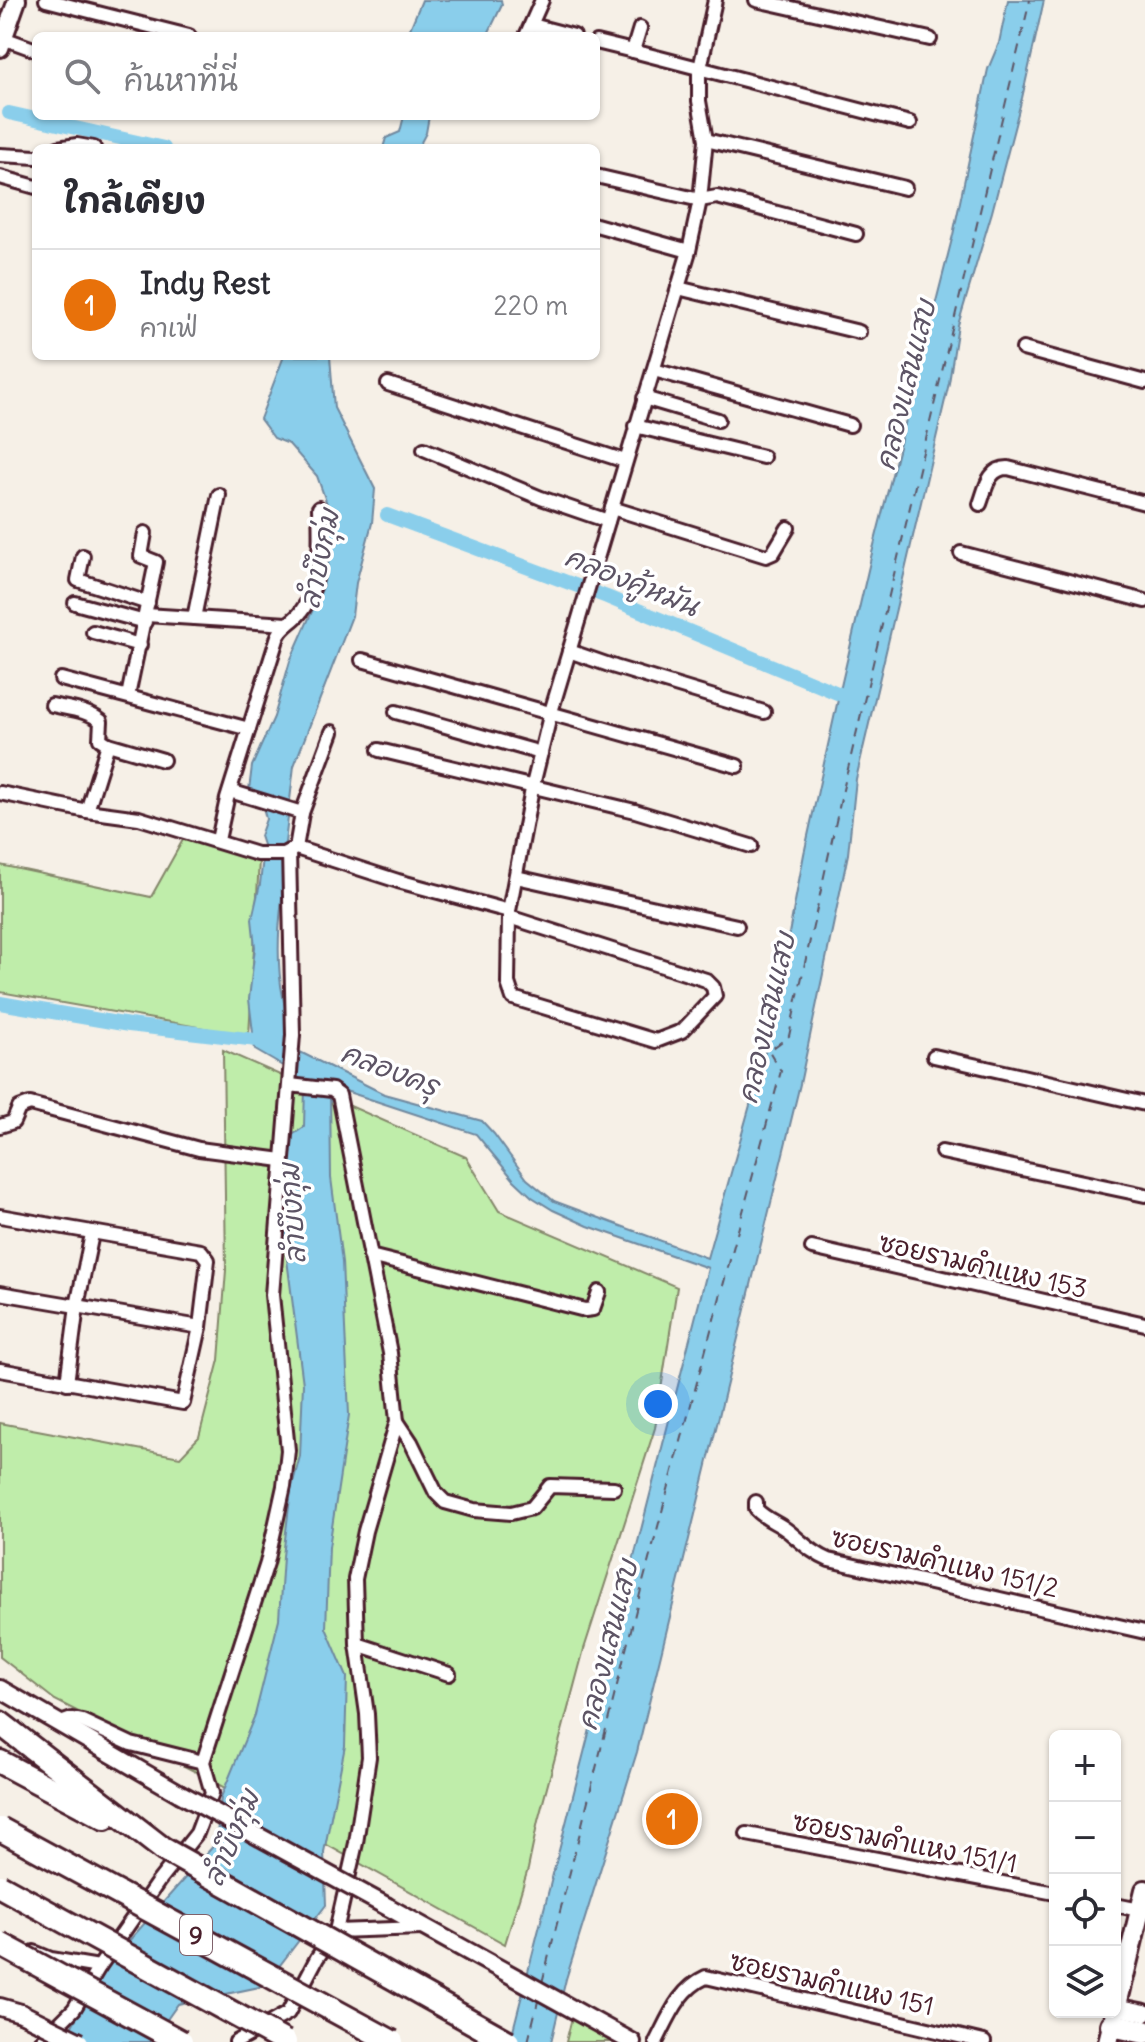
<!DOCTYPE html>
<html lang="th">
<head>
<meta charset="utf-8">
<style>
	body { margin:0; font-family:Delius,"Playpen Sans Thai",sans-serif; background:#f2f2f3; color:#2b2b33 }
	.controls { position:absolute; right:24px; bottom:24px; display:grid; overflow:hidden; border-radius:12px; box-shadow:0 2px 6px #0004 }
	.controls button { width:72px; height:72px; display:grid; place-items:center; padding:0; border:0; border-bottom:2px solid #e1e1e2; background:#fff; color:#2b2b33; font:40px sans-serif }
	.you { position:absolute; left:658px; top:1404px; width:28px; height:28px; margin:-20px; border:6px solid #fff; border-radius:50%; background:#1a73e8; box-shadow:0 0 0 12px #1a73e833 }
	.badge { display:grid; place-items:center; width:52px; height:52px; border-radius:50%; background:#d1495b; color:#fff; font-size:26px; font-weight:700 }
	.pin { position:absolute; translate:-50% -50%; border:4px solid #fff; box-shadow:0 2px 8px #0006 }
	.list { margin:0; padding:0; list-style:none }
	h2 { display:flex; justify-content:space-between; align-items:center; height:104px; margin:0; padding:0 32px; font-size:34px }
	h2 small { font-size:26px; font-weight:400; color:#7c7c81 }
	.list li { display:grid; grid-template-columns:52px 1fr auto; gap:24px; align-items:center; box-sizing:border-box; height:112px; padding:0 32px; border-top:2px solid #e1e1e2 }
	.list b { display:block; font-size:30px; white-space:nowrap }
	.list p { margin:0; font-size:26px; white-space:nowrap; color:#7c7c81 }
	.list em { font-size:26px; font-style:normal; color:#7c7c81 }
	.icon { flex:none; width:44px; height:44px; fill:none; stroke:currentColor; stroke-width:2; stroke-linecap:round; stroke-linejoin:round }
	.map { position:relative; flex:none; width:1145px; height:2042px; overflow:hidden }
	.search { position:absolute; background:#fff; box-shadow:0 2px 6px #0004; left:32px; top:32px; width:568px; height:88px; display:flex; align-items:center; gap:20px; box-sizing:border-box; padding:0 28px; border-radius:12px; color:#7c7c81; font-size:30px }
	.panel { position:absolute; background:#fff; box-shadow:0 2px 6px #0004; left:32px; top:144px; width:568px; height:216px; border-radius:12px }
	.map>svg:first-child { display:block }
	.green { fill:#bfedaa; stroke:#84866a; stroke-width:2 }
	.water { fill:#8aceeb; stroke:#70889e; stroke-width:2 }
	.lines { fill:none; stroke-linecap:round; stroke-linejoin:round }
	.canal { stroke:#8aceeb; stroke-width:14 }
	.ferry { stroke:#5d5465; stroke-width:2; stroke-dasharray:10 8; stroke-linecap:butt }
	.street-casing { stroke:#4a1f2b; stroke-width:18 }
	.secondary-casing { stroke:#4a1f2b; stroke-width:22 }
	.primary-casing { stroke:#4a1f2b; stroke-width:24 }
	.highway-casing { stroke:#4a1f2b; stroke-width:28 }
	.street { stroke:#fff; stroke-width:12 }
	.secondary { stroke:#fff; stroke-width:16 }
	.primary { stroke:#fff; stroke-width:18 }
	.highway { stroke:#fff; stroke-width:22 }
	.secondary-bridge-casing { stroke:#4a1f2b; stroke-width:22; stroke-linecap:butt }
	.highway-bridge-casing { stroke:#4a1f2b; stroke-width:28; stroke-linecap:butt }
	.secondary-bridge { stroke:#fff; stroke-width:16 }
	.highway-bridge { stroke:#fff; stroke-width:22 }
	.labels { text-anchor:middle; dominant-baseline:central; stroke-width:7; stroke-linejoin:round; paint-order:stroke }
	.shield { fill:#fff; stroke:#80626b; stroke-width:2 }
	.shield-label { font-size:24px; font-weight:bold; fill:#4a1f2b }
	.street-label { font-size:26px; fill:#4a1f2b; stroke:#fff }
	.water-label { font-size:28px; font-style:italic; fill:#5d5465; stroke:#fff }
</style>
</head>
<body>
<div class="map">
<svg width="1145" height="2042" viewBox="0 0 1145 2042">
	<rect width="100%" height="100%" fill="#f6f0e7"/>
	<filter id="ink" filterUnits="userSpaceOnUse"><feTurbulence type="fractalNoise" baseFrequency=".0125" numOctaves="2"/><feDisplacementMap in="SourceGraphic" scale="16" xChannelSelector="R" yChannelSelector="G"/><feConvolveMatrix kernelMatrix="1 2 1 2 8 2 1 2 1" color-interpolation-filters="sRGB"/></filter>
	<g filter="url(#ink)">
		<g class="green">
			<polygon points="184,838 259,860 249,1036 0,992 0,865 151,897"/>
			<polygon points="223,1050 466,1157 499,1211 677,1287 655,1428 584,1649 538,1821 528,1869 505,1944 196,1772 55,1700 0,1657 0,1423 180,1457 199,1437 219,1360 226,1270"/>
			<polygon points="573,2014 620,2042 566,2042"/>
		</g>
		<g class="water">
			<polygon points="422,0 501,0 502,5 487,36 407,36"/>
			<path d="M 1008,0 L 1044,0 L 1022,98 L 992,212 L 958,325 L 949,383 L 856,779 L 848,854 L 800,1084 L 637,1752 L 566,1979 L 551,2042 L 510,2042 L 708,1268 L 588,1226 L 553,1210 L 532,1197 L 514,1180 L 476,1134 L 330,1086 L 331,1178 L 342,1262 L 349,1415 L 329,1547 L 326,1628 L 347,1677 L 345,1746 L 324,1852 L 326,1905 L 264,1986 L 178,2004 L 151,2042 L 63,2042 L 103,1970 L 216,1843 L 221,1797 L 255,1715 L 279,1619 L 283,1556 L 291,1490 L 300,1456 L 303,1384 L 284,1236 L 291,1136 L 304,1127 L 305,1087 L 286,1068 L 255,1050 L 249,999 L 255,947 L 252,919 L 260,884 L 264,848 L 260,836 L 266,819 L 261,799 L 249,790 L 252,766 L 274,717 L 290,661 L 322,589 L 328,565 L 330,542 L 328,507 L 317,476 L 289,444 L 274,438 L 260,419 L 284,356 L 330,356 L 334,408 L 375,489 L 372,523 L 356,583 L 352,616 L 294,766 L 285,843 L 280,849 L 288,860 C 280,903 274,953 283,997 C 286,1015 293,1033 298,1051 L 384,1094 L 482,1121 L 494,1134 L 527,1179 L 554,1201 L 707,1258 L 770,1034 L 804,854 L 839,695 L 872,553 L 953,235 L 988,69 L 999,43 Z"/>
			<polygon points="404,116 429,116 426,133 418,148 383,148 386,138 400,132"/>
		</g>
		<g class="lines">
			<g class="canal">
				<polyline points="9,113 164,148"/>
				<polyline points="387,515 607,597 854,700"/>
				<polyline points="0,1003 129,1025 273,1042"/>
			</g>
			<g class="ferry">
				<polyline points="542,1983 643,1582 781,1071 769,1051 789,1036 842,794 1030,0"/>
				<polyline points="528,2042 539,1997"/>
			</g>
			<g class="street-casing">
				<g id="street">
					<polyline points="46,0 189,36"/>
					<polyline points="756,0 930,39"/>
					<polyline points="532,25 574,36"/>
					<polyline points="640,28 633,51 910,123"/>
					<polyline points="526,36 542,0"/>
					<polyline points="3,38 36,50"/>
					<polyline points="596,42 633,51"/>
					<polyline points="706,140 905,188"/>
					<polyline points="58,148 77,145 94,148"/>
					<polyline points="0,155 36,157"/>
					<polyline points="596,176 700,200 717,197 856,234"/>
					<polyline points="0,177 36,187"/>
					<polyline points="596,225 689,251"/>
					<polyline points="678,288 859,332"/>
					<polyline points="1023,349 1145,382"/>
					<polyline points="654,370 850,425"/>
					<polyline points="388,384 625,461"/>
					<polyline points="644,398 718,420"/>
					<polyline points="635,426 763,457"/>
					<polyline points="424,449 541,498 608,521"/>
					<path d="M 980,504 C 986,488 988,468 1008,468 L 1145,503"/>
					<polyline points="612,508 766,556 773,553 788,528"/>
					<polyline points="961,553 1145,601"/>
					<polyline points="83,556 78,580 148,603"/>
					<polyline points="75,603 145,622"/>
					<polyline points="146,615 287,624"/>
					<polyline points="194,618 219,495"/>
					<polyline points="93,632 140,645"/>
					<polyline points="569,651 615,667 764,712"/>
					<polyline points="362,660 737,766"/>
					<polyline points="61,679 249,729"/>
					<polyline points="128,696 156,562 141,556 145,533"/>
					<path d="M 52,705 C 69,709 87,710 101,721 L 100,739 L 108,744"/>
					<polyline points="396,712 541,753"/>
					<polyline points="379,750 635,811 751,846"/>
					<polyline points="163,760 108,744 87,811 139,818 257,854 283,854 296,848 398,881 509,911"/>
					<polyline points="230,791 302,813"/>
					<polyline points="0,793 87,811"/>
					<path d="M 218,840 L 227,799 L 278,636 C 283,625 293,622 300,613 C 323,584 320,542 319,508"/>
					<polyline points="296,848 302,813 332,732"/>
					<polyline points="516,877 737,926"/>
					<polyline points="509,917 706,980 713,987 715,996 682,1031 656,1041 513,998 508,983 509,917 509,911 532,789 551,712 689,251 700,200 706,140 699,101 699,73 715,0"/>
					<polyline points="934,1056 1145,1104"/>
					<polyline points="290,1085 332,1090 339,1095 390,1353 397,1421 365,1531 355,1579 357,1644"/>
					<polyline points="0,1126 13,1122 19,1108 30,1104 199,1149 282,1160"/>
					<polyline points="942,1152 1145,1195"/>
					<polyline points="0,1216 201,1251 208,1260 200,1327 183,1403 0,1370"/>
					<polyline points="812,1248 1145,1324"/>
					<polyline points="370,1256 585,1310 593,1309 599,1292"/>
					<polyline points="0,1293 200,1327"/>
					<polyline points="67,1383 77,1306 92,1234"/>
					<polyline points="397,1421 411,1442 436,1493 445,1502 474,1510 511,1513 532,1508 550,1486 614,1488"/>
					<path d="M 756,1502 L 756,1509 C 766,1520 777,1522 788,1531 C 802,1542 812,1553 829,1560 L 1145,1632"/>
					<polyline points="58,1724 72,1719 82,1721 131,1744 203,1762"/>
					<polyline points="747,1834 1055,1893"/>
					<polyline points="1115,1905 1140,1910"/>
					<polyline points="336,1931 422,1928"/>
					<polyline points="34,1952 51,1959 99,1967"/>
					<polyline points="41,2042 74,2009 99,1967 158,1882 197,1833 212,1793 203,1762 267,1563 284,1486 288,1450 272,1295 293,1035 289,851"/>
					<polyline points="236,2042 288,2013 317,1958 336,1931 356,1843 369,1757 367,1714 357,1644 449,1674"/>
					<path d="M 656,2042 C 669,2017 679,1989 706,1977 L 984,2042"/>
				</g>
			</g>
			<g class="secondary-casing">
				<g id="secondary">
					<polyline points="0,48 17,0"/>
					<polyline points="0,1689 179,1793"/>
					<polyline points="388,1907 632,2042"/>
					<polyline points="0,2007 21,2013"/>
					<polyline points="1116,2007 1145,2013"/>
				</g>
			</g>
			<g class="primary-casing">
				<polyline id="primary" points="1108,2042 1145,1890"/>
			</g>
			<g class="highway-casing">
				<g id="highway">
					<polyline points="0,1723 163,1849"/>
					<polyline points="0,1762 105,1818"/>
					<polyline points="1112,2025 1145,2032"/>
				</g>
			</g>
			<use href="#street" class="street"/>
			<use href="#secondary" class="secondary"/>
			<use href="#primary" class="primary"/>
			<use href="#highway" class="highway"/>
			<g class="secondary-bridge-casing">
				<g id="secondary-bridge">
					<polyline points="179,1793 388,1907"/>
					<polyline points="21,2013 80,2042"/>
				</g>
			</g>
			<g class="highway-bridge-casing">
				<g id="highway-bridge">
					<polyline points="0,1829 392,2042"/>
					<polyline points="163,1849 508,2042"/>
					<polyline points="0,1886 285,2042"/>
					<polyline points="0,1944 181,2042"/>
				</g>
			</g>
			<use href="#secondary-bridge" class="secondary-bridge"/>
			<use href="#highway-bridge" class="highway-bridge"/>
		</g>
	</g>
	<g class="labels">
		<rect class="shield" x="180" y="1915" width="32" height="40" rx="6"/>
		<g class="shield-label">
			<text x="196" y="1935">9</text>
		</g>
		<g class="street-label">
			<text transform="translate(983 1265) rotate(13)">ซอยรามคำแหง 153</text>
			<text transform="translate(945 1562) rotate(13)">ซอยรามคำแหง 151/2</text>
			<text transform="translate(905 1842) rotate(11)">ซอยรามคำแหง 151/1</text>
			<text transform="translate(832 1983) rotate(13)">ซอยรามคำแหง 151</text>
		</g>
		<g class="water-label">
			<text transform="translate(905 385) rotate(-76)">คลองแสนแสบ</text>
			<text transform="translate(319 559) rotate(-78)">ลำบึงกุ่ม</text>
			<text transform="translate(632 581) rotate(22)">คลองคู้หมัน</text>
			<text transform="translate(766 1018) rotate(-77)">คลองแสนแสบ</text>
			<text transform="translate(390 1069) rotate(21)">คลองครุ</text>
			<text transform="translate(292 1214) rotate(-94)">ลำบึงกุ่ม</text>
			<text transform="translate(607 1645) rotate(-76)">คลองแสนแสบ</text>
			<text transform="translate(231 1838) rotate(-67)">ลำบึงกุ่ม</text>
		</g>
	</g>
</svg>
<div class="controls">
<button>+</button>
<button>−</button>
<button><svg class="icon" aria-label="locate" viewBox="0 0 24 24"><circle cx="12" cy="12" r="6"/><path d="M12 2v4M12 18v4M2 12h4M18 12h4"/></svg></button>
<button><svg class="icon" aria-label="layers" viewBox="0 0 24 24"><path d="M12 4l9 5-9 5-9-5zM3 14l9 5 9-5"/></svg></button>
</div>
<div class="you"></div>
<div class="pin badge" style="left:672px;top:1819px;background:#e8710a">1</div>
<div class="search"><svg class="icon" aria-label="search" viewBox="0 0 24 24"><circle cx="10" cy="10" r="6"/><path d="M15 15l6 6"/></svg>ค้นหาที่นี่</div>
<section class="panel">
<h2>ใกล้เคียง<small></small></h2>
<ul class="list">
<li><span class="badge" style="background:#e8710a">1</span><div><b>Indy Rest</b><p>คาเฟ่</p></div><em>220 m</em></li>
</ul>
</section>
</div>
</body>
</html>
